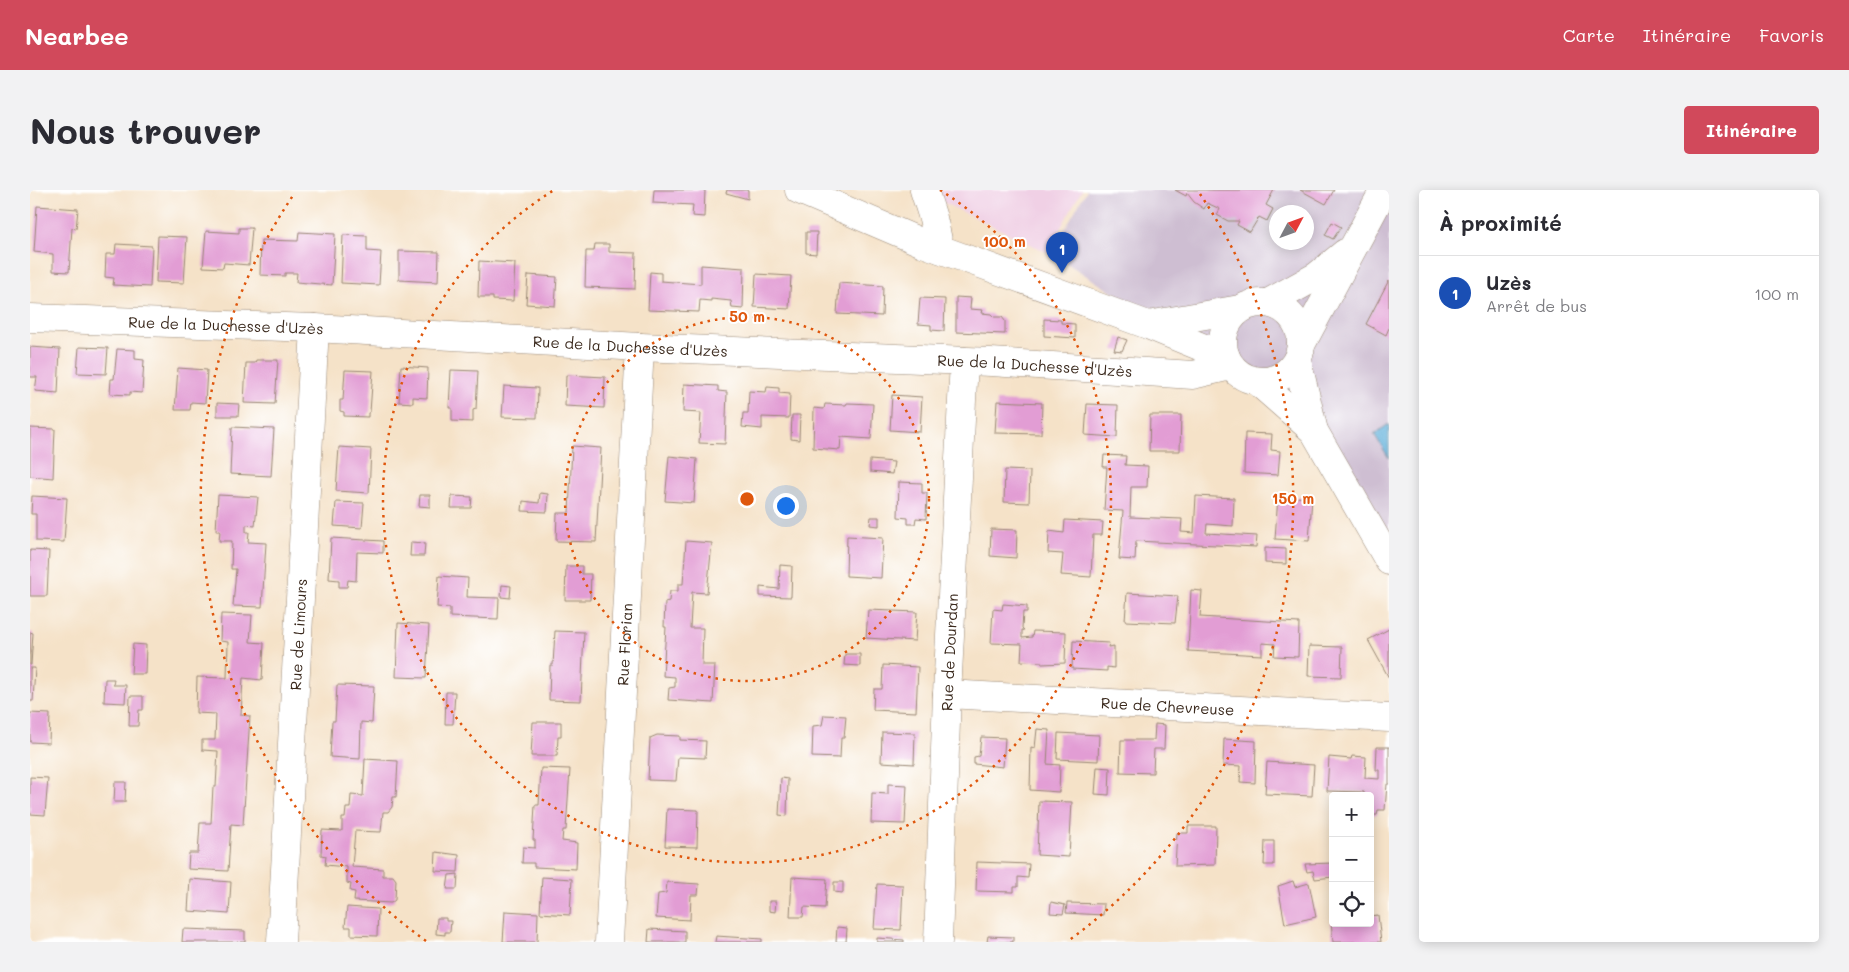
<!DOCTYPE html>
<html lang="fr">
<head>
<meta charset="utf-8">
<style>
	body { margin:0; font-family:Mali,sans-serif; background:#f2f2f3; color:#2b2b33 }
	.controls { position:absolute; right:15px; bottom:15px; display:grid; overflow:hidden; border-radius:5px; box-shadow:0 2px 12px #0003 }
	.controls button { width:45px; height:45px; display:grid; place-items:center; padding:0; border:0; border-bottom:1px solid #e1e1e2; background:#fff; color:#2b2b33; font:25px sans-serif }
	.compass { position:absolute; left:1239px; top:15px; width:45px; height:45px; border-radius:50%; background:#fff; box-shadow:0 2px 12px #0003; rotate:49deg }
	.you { position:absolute; left:755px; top:315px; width:18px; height:18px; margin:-12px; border:4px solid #fff; border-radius:50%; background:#1a73e8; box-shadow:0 0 0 8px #1a73e833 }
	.badge { display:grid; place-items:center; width:32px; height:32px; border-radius:50%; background:#d1495b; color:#fff; font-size:16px; font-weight:700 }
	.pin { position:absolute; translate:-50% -41px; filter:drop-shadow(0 1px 2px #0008) }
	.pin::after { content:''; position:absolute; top:26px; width:18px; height:15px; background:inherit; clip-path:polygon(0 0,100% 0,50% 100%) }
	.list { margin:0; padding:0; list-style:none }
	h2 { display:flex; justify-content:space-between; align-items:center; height:65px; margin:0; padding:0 20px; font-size:21px }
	h2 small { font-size:16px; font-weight:400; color:#7c7c81 }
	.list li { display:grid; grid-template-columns:32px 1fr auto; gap:15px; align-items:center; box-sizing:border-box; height:75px; padding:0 20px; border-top:1px solid #e1e1e2 }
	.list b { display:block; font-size:19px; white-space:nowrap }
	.list p { margin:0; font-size:16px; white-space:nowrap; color:#7c7c81 }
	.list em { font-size:16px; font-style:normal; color:#7c7c81 }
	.icon { flex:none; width:28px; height:28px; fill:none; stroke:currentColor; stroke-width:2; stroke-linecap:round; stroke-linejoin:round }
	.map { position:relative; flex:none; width:1359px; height:752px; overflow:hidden; border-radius:5px }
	header { display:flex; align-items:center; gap:30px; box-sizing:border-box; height:70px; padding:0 25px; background:#d1495b; color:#fff }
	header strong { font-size:24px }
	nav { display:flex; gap:28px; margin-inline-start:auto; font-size:18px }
	.intro { display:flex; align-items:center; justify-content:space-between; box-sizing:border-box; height:120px; padding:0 30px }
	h1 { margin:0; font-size:35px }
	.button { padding:12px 22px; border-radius:5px; background:#d1495b; color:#fff; font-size:18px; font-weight:700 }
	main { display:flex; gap:30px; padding:0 30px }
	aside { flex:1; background:#fff; border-radius:5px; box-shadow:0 2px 12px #0003 }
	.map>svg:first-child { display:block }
	.built { fill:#f0d0e5 }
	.industrial { fill:#cebed2; fill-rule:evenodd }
	.water { fill:#60b0da; stroke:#4e6d7c }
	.building { fill:#e29dd4 }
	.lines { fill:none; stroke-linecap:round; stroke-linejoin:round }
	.minor-casing { stroke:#988673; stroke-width:29 }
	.minor { stroke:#fff; stroke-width:28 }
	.ring { fill:none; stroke:#df570d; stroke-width:2.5; stroke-dasharray:2.5 5 }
	.labels { text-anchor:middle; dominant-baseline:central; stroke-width:4; stroke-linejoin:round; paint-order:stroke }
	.street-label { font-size:15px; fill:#3b2a1e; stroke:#fff }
	.centre { fill:#df570d; stroke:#fff; stroke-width:2.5 }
	.ring-label { font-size:15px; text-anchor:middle; font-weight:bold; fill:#df570d; stroke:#fff; stroke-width:4; stroke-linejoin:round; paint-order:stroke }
</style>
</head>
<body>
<header>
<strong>Nearbee</strong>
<nav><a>Carte</a><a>Itinéraire</a><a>Favoris</a></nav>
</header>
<div class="intro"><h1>Nous trouver</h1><a class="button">Itinéraire</a></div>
<main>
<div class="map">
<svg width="1359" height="752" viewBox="0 0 1359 752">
	<rect width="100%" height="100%" fill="#fff"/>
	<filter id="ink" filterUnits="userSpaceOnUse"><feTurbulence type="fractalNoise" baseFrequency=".02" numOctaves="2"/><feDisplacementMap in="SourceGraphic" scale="10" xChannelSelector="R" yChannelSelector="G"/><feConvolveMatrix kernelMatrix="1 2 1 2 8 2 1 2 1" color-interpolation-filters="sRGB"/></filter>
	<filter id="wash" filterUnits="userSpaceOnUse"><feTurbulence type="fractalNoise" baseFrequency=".0096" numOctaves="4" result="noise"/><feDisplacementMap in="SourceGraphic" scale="20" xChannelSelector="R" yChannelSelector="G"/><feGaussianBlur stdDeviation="1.12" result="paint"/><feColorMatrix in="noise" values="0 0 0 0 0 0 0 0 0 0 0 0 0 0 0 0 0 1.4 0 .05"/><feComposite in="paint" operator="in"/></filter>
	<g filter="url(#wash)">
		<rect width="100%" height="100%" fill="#f5e2c8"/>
		<polygon class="built" points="887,0 1052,0 1017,62"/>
		<path class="industrial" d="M 1057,0 L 1359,0 L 1359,349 L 1289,235 L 1021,63 ZM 1246,22 L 1276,22 L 1276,52 L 1246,52 Z"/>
		<polygon class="water" points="1359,234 1359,268 1344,244"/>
		<g id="blocks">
			<g class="building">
				<polygon points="624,0 675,0 674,27 662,26 663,15 623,13"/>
				<polygon points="697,0 718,0 718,9 696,3"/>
				<polygon points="1145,0 1244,0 1236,15 1243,19 1237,31 1229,27 1220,42 1207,35 1209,31 1198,31 1187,25 1190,19 1177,13 1174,19 1164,12 1157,3 1156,6"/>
				<polygon points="1270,0 1304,0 1296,14"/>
				<polygon points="7,16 48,19 46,39 42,38 39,82 23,81 23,64 4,62"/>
				<polygon points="1302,32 1311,37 1303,49 1295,45"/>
				<polygon points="209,38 222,38 219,75 194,73 193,78 173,77 176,41 209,43"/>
				<polygon points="269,42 305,44 302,95 266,92 267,83 255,83 255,86 230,85 231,50 268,51"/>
				<polygon points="776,42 787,42 786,64 776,63"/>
				<polygon points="313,45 337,46 337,61 351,62 349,95 311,93"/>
				<polygon points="128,46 157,47 154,93 126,92"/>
				<polygon points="86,54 122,56 120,97 83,95 84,88 75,87 76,64 85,64"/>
				<polygon points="565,54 579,54 579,62 606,63 605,99 555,97 556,61 564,61"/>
				<polygon points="369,61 409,62 408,92 369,90"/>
				<polygon points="449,71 485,73 483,111 463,110 463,107 448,107"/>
				<polygon points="671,75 714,78 713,119 702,118 701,111 681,109 681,111 670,110 669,122 618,120 620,82 631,83 631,91 671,94"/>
				<polygon points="726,84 761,86 759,119 724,117"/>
				<polygon points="498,85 527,87 525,116 496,114"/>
				<polygon points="1359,90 1359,138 1356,145 1336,134"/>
				<polygon points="809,93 853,96 852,126 807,124"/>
				<polygon points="926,107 941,108 940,119 953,120 952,123 961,124 964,127 972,127 975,131 975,144 926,142"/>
				<polygon points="890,108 915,109 914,141 901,140 901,135 888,134"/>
				<polygon points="1014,129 1031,130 1031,133 1045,134 1045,148 1014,146"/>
				<polygon points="1088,147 1097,150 1092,161 1084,160"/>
				<polygon points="0,157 30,159 28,203 5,201 7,187 0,187"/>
				<polygon points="49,157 78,158 76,184 47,183"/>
				<polygon points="87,159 105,160 105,169 114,170 112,203 100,202 100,205 80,204 81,189 84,189"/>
				<polygon points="226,170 248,170 245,214 214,213 216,173 225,173"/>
				<polygon points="371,176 398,178 397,208 383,207 383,213 369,212"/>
				<polygon points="148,178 177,180 175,213 161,212 160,220 145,220"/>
				<polygon points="315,180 343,181 340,222 338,223 338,227 314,226 314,222 310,221 310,210 313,210"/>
				<polygon points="421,180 448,181 446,219 443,220 443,232 422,231 422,218 419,218"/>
				<polygon points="536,185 575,187 574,218 535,216"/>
				<polygon points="654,194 688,196 688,201 697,202 695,254 669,253 671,223 653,222"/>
				<polygon points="474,196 508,198 507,228 472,227"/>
				<polygon points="737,197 749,198 749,203 760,204 759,228 732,227 732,239 712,237 713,223 718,223 719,201 736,202"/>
				<polygon points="862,205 892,207 890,242 860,240"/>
				<polygon points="967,211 1012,213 1011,244 965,243"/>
				<polygon points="187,213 209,214 208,226 187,226"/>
				<polygon points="817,213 843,214 841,249 811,247 810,260 783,258 784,218 794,219 795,214 816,215"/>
				<polygon points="1057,214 1088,215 1087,247 1055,245"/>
				<polygon points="762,225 770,225 769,250 761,249"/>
				<polygon points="1120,225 1151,225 1150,261 1119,261"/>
				<polygon points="202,237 244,239 241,286 200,284"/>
				<polygon points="0,238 25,239 23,288 0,286"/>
				<polygon points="1215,243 1242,244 1241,260 1250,261 1248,285 1214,283"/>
				<polygon points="542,256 571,258 566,352 526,351 527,323 539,323"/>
				<polygon points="309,257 341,259 339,303 306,301"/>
				<polygon points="1074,265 1096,266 1095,275 1118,276 1117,297 1101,297 1100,327 1152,329 1151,342 1164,343 1166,306 1204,308 1203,336 1177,334 1176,343 1227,346 1226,357 1106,351 1105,370 1089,369 1093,321 1074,320 1077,277 1073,277"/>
				<polygon points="639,266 667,269 664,313 635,311"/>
				<polygon points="840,270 864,272 862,284 840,282"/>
				<polygon points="975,280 1000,281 999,313 974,312"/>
				<polygon points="869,292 892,293 892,303 897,303 896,329 886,328 885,334 878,334 878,328 868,327"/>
				<polygon points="510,303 518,304 517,322 492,321 493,311 509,313"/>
				<polygon points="188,305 228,307 225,336 216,335 216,342 219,342 218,352 236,353 232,417 203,416 206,379 201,379 202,351 189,351 190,341 186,341"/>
				<polygon points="390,305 400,305 400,317 389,316"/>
				<polygon points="2,306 37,308 34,352 6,351 6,324 1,324"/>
				<polygon points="422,306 442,307 441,318 421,318"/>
				<polygon points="1248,306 1282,308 1279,351 1245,349"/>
				<polygon points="306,312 334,313 332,338 304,336"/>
				<polygon points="841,327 849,327 849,336 840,335"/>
				<polygon points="1035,330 1073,332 1072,345 1063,345 1061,387 1031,385 1033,364 1018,363 1019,341 1034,343"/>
				<polygon points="961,339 987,340 986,368 960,366"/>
				<polygon points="817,346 853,348 851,388 816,386"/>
				<polygon points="301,348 353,351 353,363 327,362 326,391 318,390 317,397 309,397 309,390 299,389"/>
				<polygon points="656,351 682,353 677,403 662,402 660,438 673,438 672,475 685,475 683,513 638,510 639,498 645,497 645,487 633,486 636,437 634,437 635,412 639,411 640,401 648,401 648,394 653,394"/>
				<polygon points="381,352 395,353 394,366 380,366"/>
				<polygon points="1235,358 1256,359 1256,374 1235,373"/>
				<polygon points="0,360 19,361 17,406 0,406"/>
				<polygon points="750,375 762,376 761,407 730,406 730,397 749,399"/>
				<polygon points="536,376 552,376 552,384 561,384 560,410 535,410"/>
				<polygon points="409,386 438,388 437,407 469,408 468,429 420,427 420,418 407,417"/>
				<polygon points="472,395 481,396 480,408 471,407"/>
				<polygon points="1161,400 1172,401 1170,427 1269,433 1268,467 1244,466 1245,454 1232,453 1232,465 1158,461"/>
				<polygon points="1097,403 1148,406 1145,433 1095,431"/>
				<polygon points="973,414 997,416 997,422 993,422 992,438 994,440 992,440 992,448 1002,447 1003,441 1036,442 1035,473 1012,474 1012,472 991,471 992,454 961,453 963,419 972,420"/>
				<polygon points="838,420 887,422 885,451 836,448"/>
				<polygon points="191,424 222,425 220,452 234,453 232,490 213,488 211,525 220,526 213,635 201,634 198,681 158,679 159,663 168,663 170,633 181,633 183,597 186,597 188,561 172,560 172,550 185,550 186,524 166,523 167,487 197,488 198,452 190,451"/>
				<polygon points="368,433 399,435 396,488 366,487"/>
				<polygon points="1359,439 1359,488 1338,450"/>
				<polygon points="525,441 554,442 551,511 519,510 520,475 523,475"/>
				<polygon points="0,442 3,443 1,475 0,475"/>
				<polygon points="1043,451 1079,453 1078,457 1084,456 1084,478 1077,477 1077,481 1042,479"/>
				<polygon points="103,454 116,455 115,484 101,484"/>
				<polygon points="1279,456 1312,457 1311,487 1278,486"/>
				<polygon points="815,464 830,464 830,476 814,475"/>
				<polygon points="853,475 888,477 886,522 843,520 844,499 852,499"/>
				<polygon points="0,478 5,478 3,511 0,511"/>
				<polygon points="75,489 84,489 83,495 96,495 95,513 74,512"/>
				<polygon points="307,495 344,496 342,533 331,532 330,569 300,567 302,531 305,531"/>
				<polygon points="416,502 425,502 423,534 415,534"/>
				<polygon points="100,506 113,506 113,520 109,520 108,536 99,536"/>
				<polygon points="0,523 20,524 19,553 0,552"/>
				<polygon points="794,525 816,526 814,548 811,548 810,568 782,567 783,536 792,535"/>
				<polygon points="503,532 531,532 531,546 528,546 527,566 501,566"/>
				<polygon points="1125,534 1135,535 1134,559 1124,559 1123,583 1090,582 1091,550 1124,550"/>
				<polygon points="1007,539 1019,540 1017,574 1030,575 1029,602 1000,600 1001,557 1005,558"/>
				<polygon points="852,542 885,543 884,574 851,572"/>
				<polygon points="1028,543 1069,545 1068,571 1027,569"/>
				<polygon points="627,545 650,546 650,550 676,551 675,568 648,567 646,591 618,590 620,548"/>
				<polygon points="951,547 975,548 973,577 944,574 944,567 949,566"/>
				<polygon points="1194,549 1226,551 1225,593 1210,592 1211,576 1193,575"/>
				<polygon points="1347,557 1359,557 1359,594 1357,594 1355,620 1348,620 1347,625 1340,625 1340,606 1334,606 1334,602 1297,601 1299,567 1321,569 1322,566 1336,567 1335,588 1349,589 1349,580 1346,580"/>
				<polygon points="335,569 368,571 366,607 363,607 362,617 358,622 353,622 351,642 325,641 322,677 353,679 353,686 363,686 366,690 365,710 361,713 324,711 325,702 320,701 321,694 317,693 317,677 295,675 296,666 291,665 292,640 312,641 312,628 315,628 316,618 320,618 321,605 333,606"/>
				<polygon points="1237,572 1284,575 1282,606 1235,604"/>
				<polygon points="1067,577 1080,578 1079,605 1065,604"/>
				<polygon points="511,578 540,579 536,640 533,640 532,651 547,653 546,679 504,677 504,673 492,673 493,657 505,658 505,650 503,650 505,615 509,615"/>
				<polygon points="0,587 18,588 15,625 0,624"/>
				<polygon points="751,588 758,589 757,626 749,625"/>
				<polygon points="85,592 96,592 95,612 84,612"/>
				<polygon points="858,594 877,595 875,634 841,633 842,603 858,604"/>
				<polygon points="1009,611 1042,612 1039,667 1007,665"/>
				<polygon points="637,619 668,620 667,657 635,656"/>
				<polygon points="1158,636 1186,636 1185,675 1145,676 1147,643 1158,643"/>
				<polygon points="1235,651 1244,651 1244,675 1234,675"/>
				<polygon points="406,662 429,665 428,682 405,681"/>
				<polygon points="947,672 999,674 998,688 988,687 988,697 984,697 984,702 946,701"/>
				<polygon points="1303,673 1303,687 1285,689 1283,681 1277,682 1275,674"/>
				<polygon points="428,684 427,699 417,699 419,685"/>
				<polygon points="512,687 542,689 540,725 510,723"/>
				<polygon points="762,687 797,689 795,718 774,717 773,727 760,727"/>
				<polygon points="160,689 201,692 199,724 158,721"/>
				<polygon points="1263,691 1265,697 1279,693 1286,727 1255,734 1248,696"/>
				<polygon points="637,692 669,694 668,705 661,705 660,730 626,728 628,704 636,703"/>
				<polygon points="804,692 813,692 813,703 804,702"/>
				<polygon points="847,694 873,695 871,740 844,739"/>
				<polygon points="739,711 746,711 745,722 739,721"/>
				<polygon points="1021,712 1035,715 1033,724 1020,723"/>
				<polygon points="1037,713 1074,714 1073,725 1036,723"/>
				<polygon points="317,717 348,719 347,746 321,745 321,737 315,737"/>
				<polygon points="475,721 508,723 507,752 473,752"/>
				<polygon points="1348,725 1351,752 1303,752 1301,731 1303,731 1303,733 1340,733 1340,726"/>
				<polygon points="407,728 416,728 416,731 421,731 420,742 415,742 415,745 406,744"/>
				<polygon points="807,737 817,738 816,752 806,752"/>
				<polygon points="153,739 215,741 215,752 152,752"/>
				<polygon points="619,739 655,741 655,752 618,752"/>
				<polygon points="686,746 732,749 732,752 685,752"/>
				<polygon points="958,746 983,747 983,752 957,752"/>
				<polygon points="847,748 874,750 874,752 847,752"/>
			</g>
		</g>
	</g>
	<g filter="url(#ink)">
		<use href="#blocks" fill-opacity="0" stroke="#988673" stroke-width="1"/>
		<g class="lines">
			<g class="minor-casing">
				<g id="minor">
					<polyline points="769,0 893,53 1118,135 1196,167"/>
					<polyline points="894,0 903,28 910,59"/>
					<polyline points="1238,113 1287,86 1315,63"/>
					<circle cx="1232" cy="152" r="39"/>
					<path id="s1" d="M 0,128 L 285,138 L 610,157 L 961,172 L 1163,185 L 1201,176"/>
					<polyline points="1118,135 1210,119"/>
					<polyline points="1271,155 1354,0"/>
					<polyline points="1267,170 1284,241 1359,371"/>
					<polyline points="1227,191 1284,241"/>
					<path id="s2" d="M 917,504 L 1359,528"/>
					<path id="s3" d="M 251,752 L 285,138"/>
					<path id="s4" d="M 579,752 L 610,157"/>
					<path id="s5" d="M 908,752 L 917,504 L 934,171"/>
				</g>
			</g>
			<use href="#minor" class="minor"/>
		</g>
	</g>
	<g class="ring">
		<circle cx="717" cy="309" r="182"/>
		<path d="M910 0A364 364 0 1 1 524 0"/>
		<path d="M396 751A546 546 0 0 1 264 4M1170 4A546 546 0 0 1 1038 751"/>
	</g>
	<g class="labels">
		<g class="street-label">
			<text stroke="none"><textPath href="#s1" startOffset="196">Rue de la Duchesse d'Uzès</textPath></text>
			<text stroke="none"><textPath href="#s1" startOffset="601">Rue de la Duchesse d'Uzès</textPath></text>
			<text stroke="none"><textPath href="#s1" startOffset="1006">Rue de la Duchesse d'Uzès</textPath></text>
			<text stroke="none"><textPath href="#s3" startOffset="308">Rue de Limours</textPath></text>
			<text stroke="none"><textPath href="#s4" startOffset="298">Rue Florian</textPath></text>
			<text stroke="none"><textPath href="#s5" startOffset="290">Rue de Dourdan</textPath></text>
			<text stroke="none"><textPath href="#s2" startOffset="221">Rue de Chevreuse</textPath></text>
		</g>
	</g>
	<circle cx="717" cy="309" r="8" class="centre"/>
	<g class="ring-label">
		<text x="974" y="57">100 m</text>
		<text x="717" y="132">50 m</text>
		<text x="1263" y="314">150 m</text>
	</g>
</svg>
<div class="controls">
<button>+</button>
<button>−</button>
<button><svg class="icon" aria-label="locate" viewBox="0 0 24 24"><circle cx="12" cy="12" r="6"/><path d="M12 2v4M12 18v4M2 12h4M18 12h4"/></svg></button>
</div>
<svg class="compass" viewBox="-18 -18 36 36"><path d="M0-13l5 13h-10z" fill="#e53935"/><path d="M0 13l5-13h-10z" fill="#7c7c81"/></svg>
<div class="you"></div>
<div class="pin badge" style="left:1032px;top:83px;background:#1a4fb4">1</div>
</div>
<aside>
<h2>À proximité<small></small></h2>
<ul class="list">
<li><span class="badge" style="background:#1a4fb4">1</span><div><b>Uzès</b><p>Arrêt de bus</p></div><em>100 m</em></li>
</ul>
</aside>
</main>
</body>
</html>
